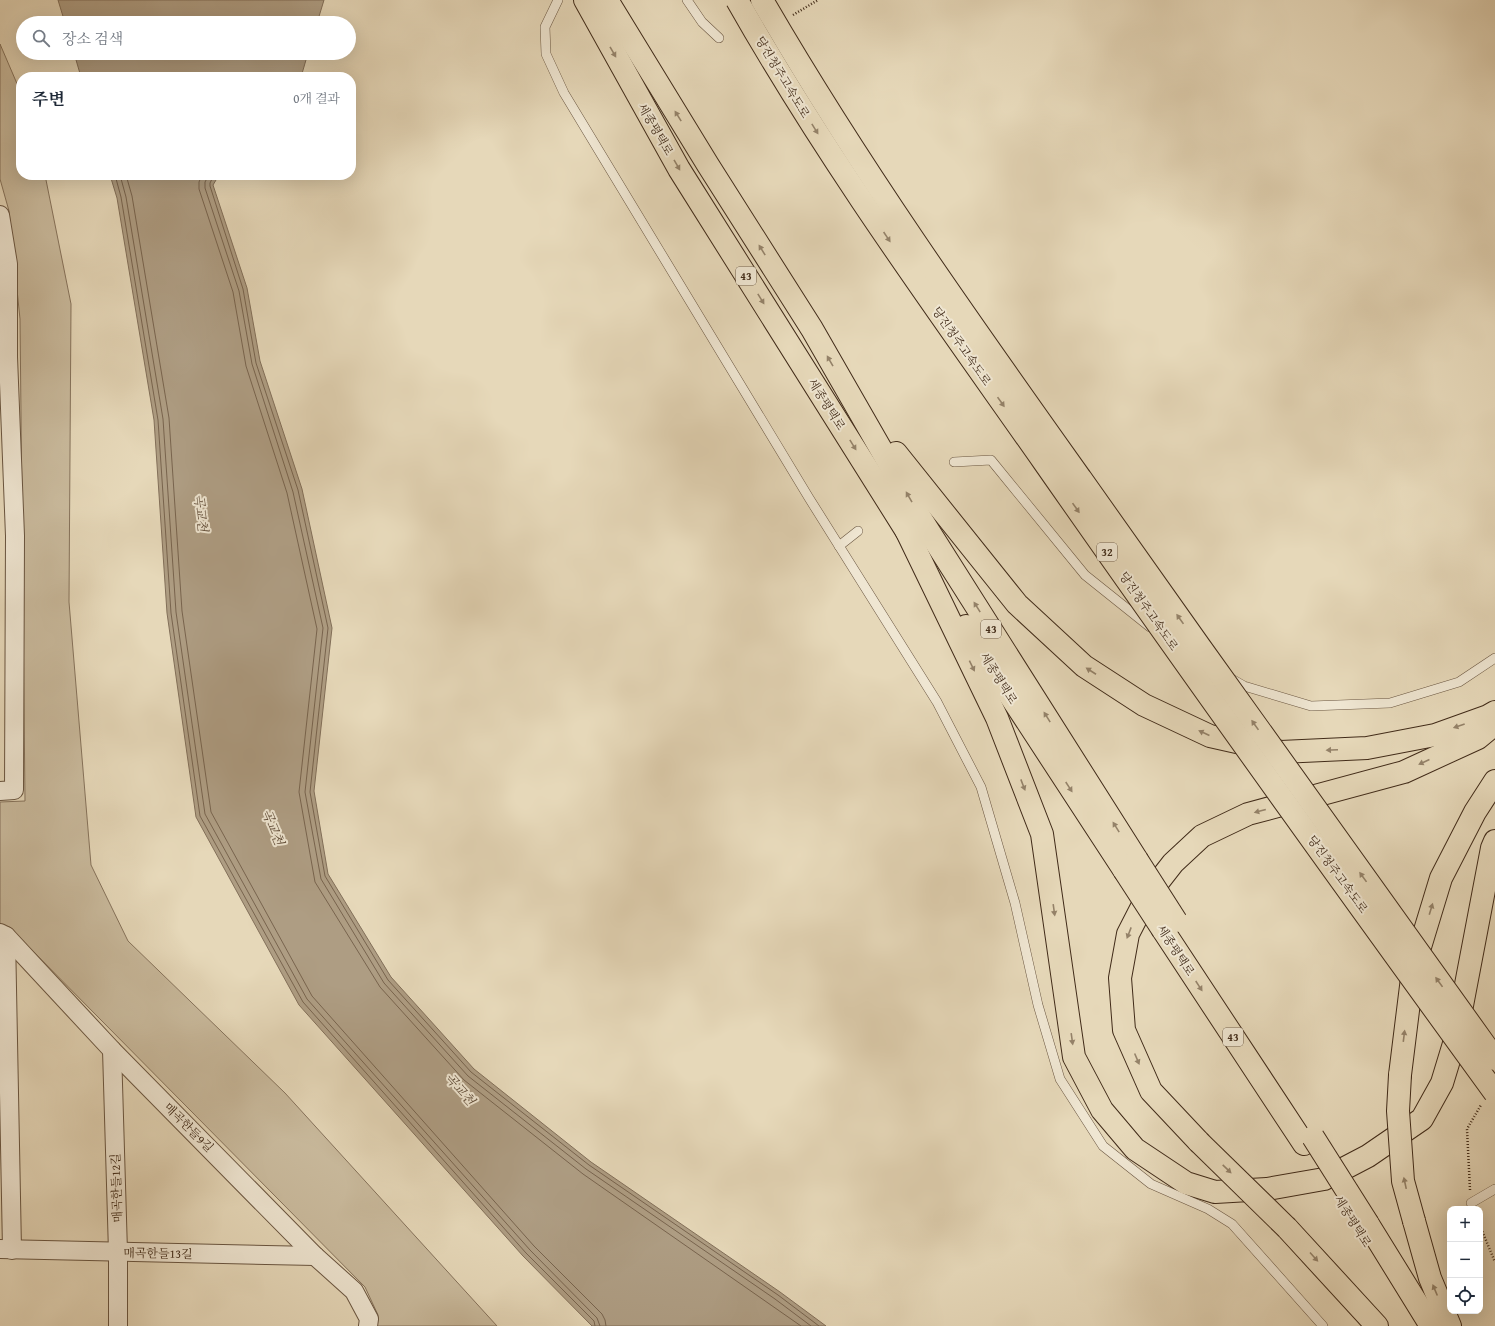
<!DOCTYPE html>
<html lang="ko">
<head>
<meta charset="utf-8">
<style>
	body { margin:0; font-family:"Gentium Book Plus","Noto Serif KR",serif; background:#f2f2f3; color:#1f2937 }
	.controls { position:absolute; right:12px; bottom:12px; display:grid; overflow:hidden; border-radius:8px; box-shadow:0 4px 16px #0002 }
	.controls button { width:36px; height:36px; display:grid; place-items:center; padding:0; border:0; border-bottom:1px solid #e0e1e3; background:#fff; color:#1f2937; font:20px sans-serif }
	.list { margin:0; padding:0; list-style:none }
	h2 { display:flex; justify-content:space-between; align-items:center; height:52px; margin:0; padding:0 16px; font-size:17px }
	h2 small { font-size:13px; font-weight:400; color:#747a83 }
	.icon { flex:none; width:22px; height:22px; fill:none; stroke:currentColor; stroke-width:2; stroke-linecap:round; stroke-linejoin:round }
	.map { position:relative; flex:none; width:1495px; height:1326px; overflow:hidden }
	.search { position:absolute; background:#fff; box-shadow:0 4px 16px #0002; left:16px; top:16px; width:340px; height:44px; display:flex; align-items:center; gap:10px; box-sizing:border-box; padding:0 14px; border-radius:22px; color:#747a83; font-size:15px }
	.panel { position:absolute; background:#fff; box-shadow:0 4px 16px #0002; left:16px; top:72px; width:340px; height:108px; border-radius:16px }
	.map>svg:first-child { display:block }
	.green { fill:#cabb9e; stroke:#86735c }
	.water { fill:#ae9d83; stroke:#826f59 }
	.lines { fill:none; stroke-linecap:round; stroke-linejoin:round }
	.shore { stroke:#78644e; stroke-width:1 }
	.service-casing { stroke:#6a5641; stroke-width:10 }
	.minor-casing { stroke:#6a5641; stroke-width:20 }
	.trunk-casing { stroke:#412b19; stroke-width:24 }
	.path { stroke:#412b19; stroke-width:2.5; stroke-dasharray:1 2; stroke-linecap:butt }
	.service { stroke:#efe6d2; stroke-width:9 }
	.minor { stroke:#efe6d2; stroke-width:18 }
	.trunk { stroke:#e6d8b9; stroke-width:22 }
	.trunk-bridge-casing { stroke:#412b19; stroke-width:24; stroke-linecap:butt }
	.motorway-bridge-casing { stroke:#412b19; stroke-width:24; stroke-linecap:butt }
	.trunk-bridge { stroke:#e6d8b9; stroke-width:22 }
	.motorway-bridge { stroke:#e6d8b9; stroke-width:22 }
	.oneway { fill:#948269 }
	.labels { text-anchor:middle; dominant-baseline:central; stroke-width:4; stroke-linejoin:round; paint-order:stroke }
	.shield { fill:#efe6d2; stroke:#756350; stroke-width:1 }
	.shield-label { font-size:11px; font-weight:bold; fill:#412b19 }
	.street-label { font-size:12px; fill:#412b19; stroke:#efe6d2 }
	.water-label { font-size:13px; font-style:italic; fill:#5c4834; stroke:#efe6d2 }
</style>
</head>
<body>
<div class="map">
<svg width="1495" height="1326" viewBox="0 0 1495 1326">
	<rect width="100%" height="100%" fill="#e6d8b9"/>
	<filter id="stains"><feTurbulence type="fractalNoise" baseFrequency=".005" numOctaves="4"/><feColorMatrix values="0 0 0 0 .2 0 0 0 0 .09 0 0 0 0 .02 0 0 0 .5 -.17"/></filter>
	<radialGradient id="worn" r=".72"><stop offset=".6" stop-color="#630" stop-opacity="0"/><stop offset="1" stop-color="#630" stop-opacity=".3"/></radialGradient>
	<polygon class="green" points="0,44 21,93 21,175 45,175 71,304 69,602 91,865 128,941 285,1093 497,1326 377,1326 378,1315 365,1287 11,929 0,926 0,802 25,801 20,319 9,211 0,179"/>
	<g class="water">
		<polygon points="58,0 324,0 317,23 65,23"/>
		<polygon points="74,53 308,53 301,77 81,77"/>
		<polygon points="110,175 219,175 213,185 247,288 260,361 302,489 332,628 314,791 328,874 391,977 474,1069 591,1162 780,1292 826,1326 592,1326 523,1256 299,1005 196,817 167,613 154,420 117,198"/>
	</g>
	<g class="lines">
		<g class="shore">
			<polyline points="115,175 121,197 158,420 171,613 200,816 303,1002 526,1253 594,1321 595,1326"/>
			<polyline points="120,175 126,197 163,419 176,612 205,814 307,999 530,1250 597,1318 600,1326"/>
			<polyline points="126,175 132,196 169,418 182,611 211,812 312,996 534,1246 602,1314 605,1320 606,1326"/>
			<polyline points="202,175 199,182 199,189 233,292 246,366 287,493 317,629 299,792 315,882 380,987 464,1080 583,1174 801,1326"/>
			<polyline points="209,175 205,182 205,188 239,291 252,364 293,492 323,628 305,792 321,879 384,983 468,1076 586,1169 775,1299 811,1326"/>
			<polyline points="214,175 210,183 210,186 243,289 256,363 298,490 328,628 310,792 325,876 388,980 471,1072 589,1165 778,1295 819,1326"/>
		</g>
		<g class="service-casing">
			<g id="service">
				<polyline points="558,0 545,27 546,54 564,93 809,498 937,702 981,787 1015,903 1038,1005 1060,1079 1103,1146 1151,1184 1208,1209 1232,1224 1323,1326"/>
				<polyline points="687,0 702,22 719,38"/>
				<polyline points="954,462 991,460 1085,575 1150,627"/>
				<polyline points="839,546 858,531"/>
				<polyline points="1230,678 1244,686 1311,706 1390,703 1459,682 1495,658"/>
				<polyline points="1471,1203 1495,1189"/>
			</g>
		</g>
		<g class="minor-casing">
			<g id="minor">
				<polyline points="0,215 8,264 8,357 15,536 14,790 0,791"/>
				<polyline points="0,933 6,936 112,1050 315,1256 354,1291 369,1319 368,1326"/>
				<polyline points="6,936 12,1250"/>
				<polyline points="112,1050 118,1252 118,1326"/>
				<polyline points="0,1249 315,1256"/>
			</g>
		</g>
		<g class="trunk-casing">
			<g id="trunk">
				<polyline points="585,0 679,169 914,543"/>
				<polyline points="607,0 708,165 812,329 921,519 1137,860"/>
				<polyline points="896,453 1017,604 1084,666 1144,705 1210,736 1281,752 1367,748 1435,735 1488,716 1495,712"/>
				<polyline points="906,530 997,718 1042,834 1074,1057 1102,1110 1135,1149 1186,1183 1215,1192 1267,1189 1324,1179 1368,1156 1422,1119 1442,1083 1456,1037 1492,848 1495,841"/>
				<polyline points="966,626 1011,697 1124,870"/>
				<polyline points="1163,930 1304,1144"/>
				<polyline points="1400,1075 1413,970 1441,878 1475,812 1495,781"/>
				<polyline points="1199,1142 1151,1091 1124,1030 1120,978 1128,934 1148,895 1173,863 1202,836 1248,814 1404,772 1478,738 1495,724"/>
				<polyline points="1414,1221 1430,1278 1450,1326"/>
				<polyline points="1368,1224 1431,1326"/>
				<polyline points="1287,1228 1377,1326"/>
			</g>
		</g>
		<g class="path">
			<polyline points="793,15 818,0"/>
			<polyline points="1470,1190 1467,1129 1481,1105"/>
			<polyline points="1480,1226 1495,1262"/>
		</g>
		<use href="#service" class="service"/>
		<use href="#minor" class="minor"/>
		<use href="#trunk" class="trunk"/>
		<g class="trunk-bridge-casing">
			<g id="trunk-bridge">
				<polyline points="1137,860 1176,921"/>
				<polyline points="1124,870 1163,930"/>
				<polyline points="1400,1075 1398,1111 1403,1181 1414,1221"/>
				<polyline points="1313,1137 1368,1224"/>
				<polyline points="1199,1142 1287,1228"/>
			</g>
		</g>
		<g class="motorway-bridge-casing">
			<g id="motorway-bridge">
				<path d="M 737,0 C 828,161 938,311 1044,462 C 1192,674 1343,884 1495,1093"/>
				<path d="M 762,0 C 858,166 970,323 1081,479 C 1218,673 1356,866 1495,1059"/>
			</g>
		</g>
		<use href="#trunk-bridge" class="trunk-bridge"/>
		<use href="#motorway-bridge" class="motorway-bridge"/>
	</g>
	<defs><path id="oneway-solid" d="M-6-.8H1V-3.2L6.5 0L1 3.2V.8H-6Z"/></defs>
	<g class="oneway">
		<use href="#oneway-solid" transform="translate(613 52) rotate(60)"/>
		<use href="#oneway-solid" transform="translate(678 116) rotate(-122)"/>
		<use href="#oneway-solid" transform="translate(815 129) rotate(58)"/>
		<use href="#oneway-solid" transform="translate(677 165) rotate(60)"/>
		<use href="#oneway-solid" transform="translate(887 237) rotate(56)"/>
		<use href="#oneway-solid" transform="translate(762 250) rotate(-122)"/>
		<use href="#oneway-solid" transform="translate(761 299) rotate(58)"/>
		<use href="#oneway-solid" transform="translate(830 361) rotate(-120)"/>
		<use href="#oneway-solid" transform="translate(1001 402) rotate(55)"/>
		<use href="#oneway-solid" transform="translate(853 445) rotate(58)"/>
		<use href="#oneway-solid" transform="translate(909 497) rotate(-120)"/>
		<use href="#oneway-solid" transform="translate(1076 508) rotate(55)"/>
		<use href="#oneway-solid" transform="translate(977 607) rotate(-122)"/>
		<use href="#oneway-solid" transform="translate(1180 619) rotate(-125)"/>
		<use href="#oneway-solid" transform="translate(972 666) rotate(64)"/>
		<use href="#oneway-solid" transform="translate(1091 671) rotate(-147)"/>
		<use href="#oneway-solid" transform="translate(1047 717) rotate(-122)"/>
		<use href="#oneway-solid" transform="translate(1255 725) rotate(-125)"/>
		<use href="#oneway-solid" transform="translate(1459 726) rotate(161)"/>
		<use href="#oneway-solid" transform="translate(1204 733) rotate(-155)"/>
		<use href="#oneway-solid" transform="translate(1332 750) rotate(178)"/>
		<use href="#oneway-solid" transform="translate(1424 762) rotate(155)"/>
		<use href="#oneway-solid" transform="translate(1023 785) rotate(69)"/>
		<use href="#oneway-solid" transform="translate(1069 787) rotate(57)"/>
		<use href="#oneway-solid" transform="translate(1260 811) rotate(165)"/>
		<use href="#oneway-solid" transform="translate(1116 827) rotate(-122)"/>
		<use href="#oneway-solid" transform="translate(1363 877) rotate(-126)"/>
		<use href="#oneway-solid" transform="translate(1431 909) rotate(-73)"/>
		<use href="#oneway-solid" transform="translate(1054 910) rotate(82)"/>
		<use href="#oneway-solid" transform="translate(1129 933) rotate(111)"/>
		<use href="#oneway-solid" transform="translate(1439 982) rotate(-126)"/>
		<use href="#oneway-solid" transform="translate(1199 986) rotate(57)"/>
		<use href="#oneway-solid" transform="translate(1404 1036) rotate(-83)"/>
		<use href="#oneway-solid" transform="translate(1072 1039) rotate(82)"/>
		<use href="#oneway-solid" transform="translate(1137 1059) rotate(67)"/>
		<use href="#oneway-solid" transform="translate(1227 1169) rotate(44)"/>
		<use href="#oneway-solid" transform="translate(1405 1183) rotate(-102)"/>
		<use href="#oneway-solid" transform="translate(1314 1257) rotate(48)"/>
		<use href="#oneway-solid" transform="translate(1435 1290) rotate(-113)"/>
	</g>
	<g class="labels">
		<g class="shield">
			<rect x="736" y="267" width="20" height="18" rx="3"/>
			<rect x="1097" y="543" width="20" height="18" rx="3"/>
			<rect x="981" y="620" width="20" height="18" rx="3"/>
			<rect x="1223" y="1028" width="20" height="18" rx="3"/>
		</g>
		<g class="shield-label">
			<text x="746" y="276">43</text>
			<text x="1107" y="552">32</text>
			<text x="991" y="629">43</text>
			<text x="1233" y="1037">43</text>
		</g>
		<g class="street-label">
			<text transform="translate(783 77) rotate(59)">당진청주고속도로</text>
			<text transform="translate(656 129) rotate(60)">세종평택로</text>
			<text transform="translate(962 346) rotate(55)">당진청주고속도로</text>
			<text transform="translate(827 404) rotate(58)">세종평택로</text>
			<text transform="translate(1149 611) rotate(55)">당진청주고속도로</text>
			<text transform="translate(999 678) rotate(58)">세종평택로</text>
			<text transform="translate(1338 874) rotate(54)">당진청주고속도로</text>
			<text transform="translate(1176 950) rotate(57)">세종평택로</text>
			<text transform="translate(189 1127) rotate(45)">매곡한들9길</text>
			<text transform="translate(116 1188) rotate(-92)">매곡한들12길</text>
			<text transform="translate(1353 1221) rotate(58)">세종평택로</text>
			<text transform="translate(158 1253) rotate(1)">매곡한들13길</text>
		</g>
		<g class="water-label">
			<text transform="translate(201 513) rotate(83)">곡교천</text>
			<text transform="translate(273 827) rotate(68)">곡교천</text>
			<text transform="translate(460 1089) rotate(49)">곡교천</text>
		</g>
	</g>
	<rect width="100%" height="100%" filter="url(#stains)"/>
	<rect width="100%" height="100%" fill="url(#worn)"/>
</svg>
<div class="controls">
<button>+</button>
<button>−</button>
<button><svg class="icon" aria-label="locate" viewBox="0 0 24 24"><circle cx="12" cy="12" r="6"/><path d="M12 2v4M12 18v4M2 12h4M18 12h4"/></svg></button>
</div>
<div class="search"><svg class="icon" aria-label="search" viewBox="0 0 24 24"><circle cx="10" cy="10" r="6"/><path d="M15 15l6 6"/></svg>장소 검색</div>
<section class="panel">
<h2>주변<small>0개 결과</small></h2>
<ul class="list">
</ul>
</section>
</div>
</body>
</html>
